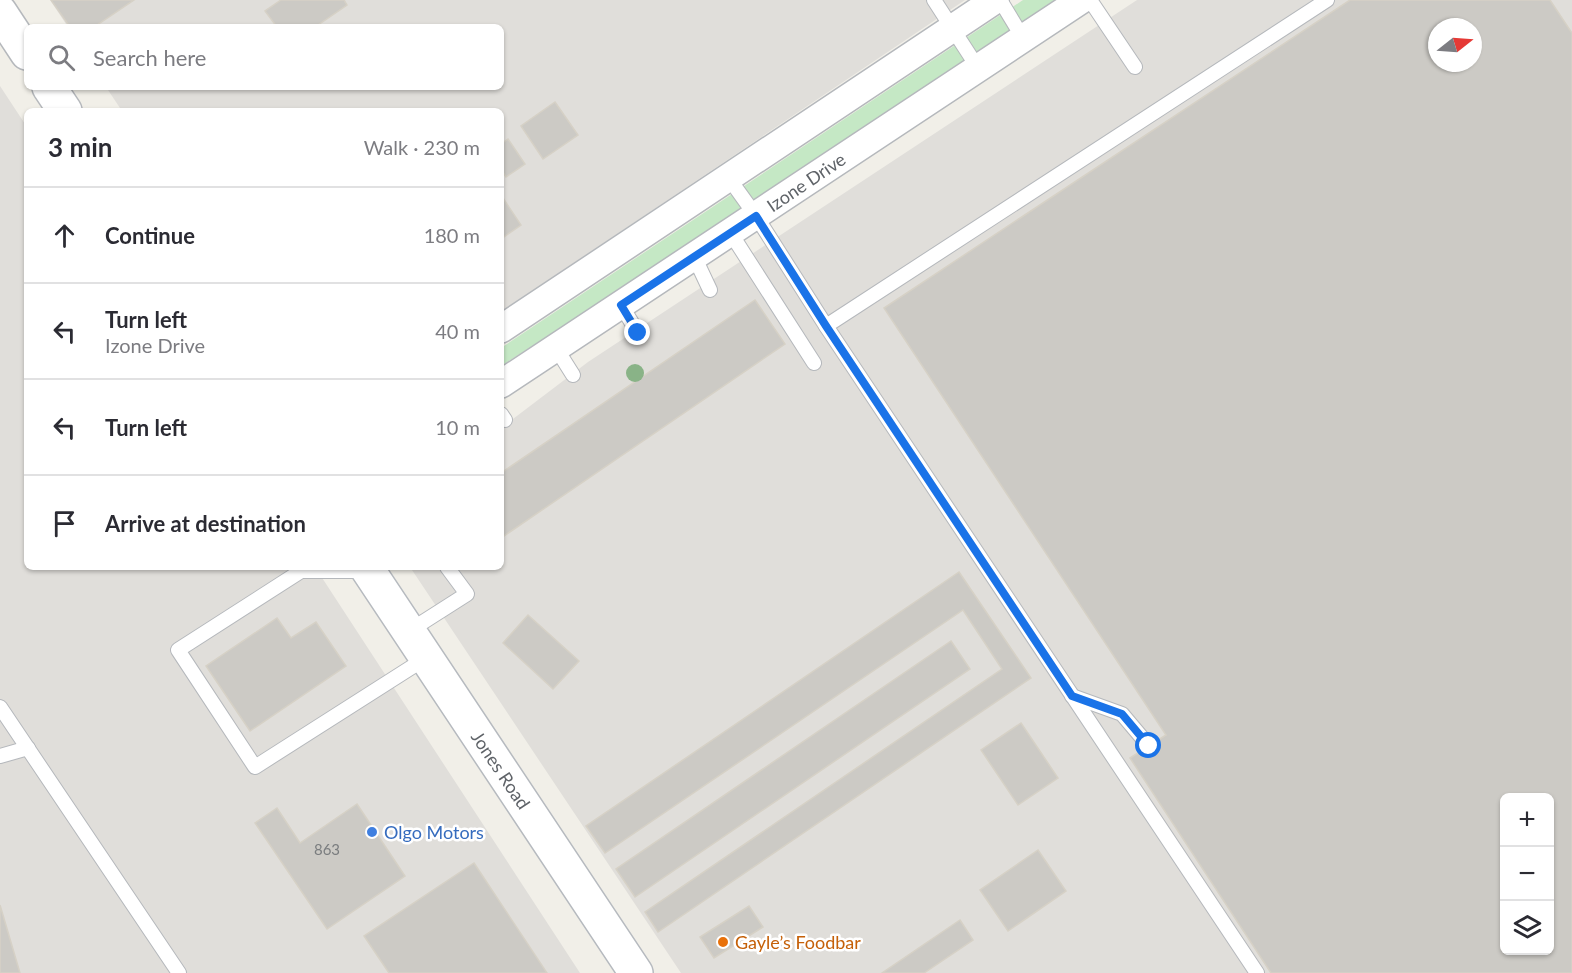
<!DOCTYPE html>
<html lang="en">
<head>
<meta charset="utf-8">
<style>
	body { margin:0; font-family:Lato,sans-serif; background:#f7f7f7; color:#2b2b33 }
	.controls { position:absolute; right:18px; bottom:18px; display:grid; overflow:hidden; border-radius:9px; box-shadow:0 2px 4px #0004 }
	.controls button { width:54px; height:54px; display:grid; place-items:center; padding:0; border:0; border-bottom:2px solid #e1e1e2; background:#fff; color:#2b2b33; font:30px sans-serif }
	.compass { position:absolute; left:1428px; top:18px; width:54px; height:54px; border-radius:50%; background:#fff; box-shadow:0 2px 4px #0004; rotate:73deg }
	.stop { position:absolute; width:18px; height:18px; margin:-14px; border:4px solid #1a73e8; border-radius:50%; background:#fff }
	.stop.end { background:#1a73e8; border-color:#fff; box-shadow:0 2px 6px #0008 }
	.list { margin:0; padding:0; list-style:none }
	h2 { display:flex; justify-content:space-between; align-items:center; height:78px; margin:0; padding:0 24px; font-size:26px }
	h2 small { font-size:20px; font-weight:400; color:#7c7c81 }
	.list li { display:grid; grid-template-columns:39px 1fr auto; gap:18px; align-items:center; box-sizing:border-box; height:96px; padding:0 24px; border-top:2px solid #e1e1e2 }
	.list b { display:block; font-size:22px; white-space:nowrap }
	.list p { margin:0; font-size:20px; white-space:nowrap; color:#7c7c81 }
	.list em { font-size:20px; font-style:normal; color:#7c7c81 }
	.icon { flex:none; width:33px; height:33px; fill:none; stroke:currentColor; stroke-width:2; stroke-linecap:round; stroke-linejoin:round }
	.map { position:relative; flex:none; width:1572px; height:973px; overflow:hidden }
	.search { position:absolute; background:#fff; box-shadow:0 2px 4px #0004; left:24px; top:24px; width:480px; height:66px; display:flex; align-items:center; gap:15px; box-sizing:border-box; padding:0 21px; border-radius:9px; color:#7c7c81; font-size:22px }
	.panel { position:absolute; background:#fff; box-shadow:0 2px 4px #0004; left:24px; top:108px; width:480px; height:462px; border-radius:9px }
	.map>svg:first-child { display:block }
	.industrial { fill:#e0deda; fill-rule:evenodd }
	.green { fill:#c5e8c5 }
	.building { fill:#cccac5; stroke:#d6d1c6; stroke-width:1.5; fill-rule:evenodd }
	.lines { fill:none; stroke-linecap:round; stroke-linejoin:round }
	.service-casing { stroke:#b5b8bc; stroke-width:16 }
	.minor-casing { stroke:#b5b8bc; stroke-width:30 }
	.tertiary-casing { stroke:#b5b8bc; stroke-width:36 }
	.secondary-casing { stroke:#b6babf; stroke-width:36 }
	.service { stroke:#fff; stroke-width:14 }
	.minor { stroke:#fff; stroke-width:27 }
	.tertiary { stroke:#fff; stroke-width:33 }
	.secondary { stroke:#fff; stroke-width:33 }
	.tree { fill:#89b387 }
	.route { stroke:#1a73e8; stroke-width:8 }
	.shop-dot { fill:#3f7fe0; stroke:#fff; stroke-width:2 }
	.food-dot { fill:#e8710a; stroke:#fff; stroke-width:2 }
	.labels { text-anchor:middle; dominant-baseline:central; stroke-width:5; stroke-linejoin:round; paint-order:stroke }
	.number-label { font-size:15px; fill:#7a7d7f }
	.street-label { font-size:18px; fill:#5f6368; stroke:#fff }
	.shop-label { font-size:18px; fill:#366cbe; stroke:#fff; text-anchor:start }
	.food-label { font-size:18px; fill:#c56008; stroke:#fff; text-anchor:start }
</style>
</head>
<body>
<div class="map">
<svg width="1572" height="973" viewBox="0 0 1572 973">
	<rect width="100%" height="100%" fill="#f1efe8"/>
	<g class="industrial">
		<polygon points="50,0 965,0 501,312 501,111 122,111 106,87 501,87 501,27 68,27"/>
		<path d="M 1137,0 L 1572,0 L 1572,973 L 681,973 L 410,567 L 501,567 L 501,428 L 588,362 ZM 1437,27 L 1473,27 L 1473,63 L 1437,63 ZM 1504,798 L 1550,798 L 1550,950 L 1504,950 Z"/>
		<polygon points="0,86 27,127 27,567 315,567 580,973 0,973"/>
	</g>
	<polygon class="green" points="1023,0 1061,0 689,247 501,366 501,348"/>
	<g class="building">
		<polygon points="51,0 134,0 94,27 70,27"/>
		<polygon points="281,0 344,0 347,5 315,27 277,27 265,11"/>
		<path d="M 1350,0 L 1550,0 L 1572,33 L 1572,973 L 1271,973 L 1130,758 L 1166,735 L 884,308 ZM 1437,27 L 1473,27 L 1473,63 L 1437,63 ZM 1504,798 L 1550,798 L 1550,950 L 1504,950 Z"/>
		<polygon points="555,102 578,135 543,159 521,126"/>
		<polygon points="508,139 525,164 506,177 501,169 501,144"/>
		<polygon points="501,195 521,225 501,239"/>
		<polygon points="755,300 785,344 501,538 501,473"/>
		<polygon points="959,572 1031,678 658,932 645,912 1002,669 963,610 605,853 586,826"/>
		<polygon points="528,615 579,661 553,689 503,643"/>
		<polygon points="277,618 291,638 316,622 346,666 250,731 206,666"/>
		<polygon points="951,641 970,669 635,897 616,869"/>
		<polygon points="1021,723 1058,778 1018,805 981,750"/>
		<polygon points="357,804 405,876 327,929 255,823 277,808 300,843"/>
		<polygon points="1038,850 1066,891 1008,931 980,890"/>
		<polygon points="474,863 547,973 389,973 364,936"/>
		<polygon points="0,905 20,973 0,973"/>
		<polygon points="749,906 763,927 714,958 700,937"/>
		<polygon points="960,920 973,940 924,973 882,973"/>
	</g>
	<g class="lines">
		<g class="service-casing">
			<g id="service">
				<polyline points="934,0 978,68"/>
				<polyline points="1000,0 1023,38"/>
				<polyline points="1090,0 1135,67"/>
				<polyline points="728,177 756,216 826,326"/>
				<polyline points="730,232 814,363"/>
				<polyline points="694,256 710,290"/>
				<polyline points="621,305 638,333"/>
				<polyline points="556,348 573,375"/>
				<polyline points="501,414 505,420"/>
				<polyline points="368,571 301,571 178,650 255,767 426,658"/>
				<polyline points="409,631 467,594 447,567"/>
				<polyline points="1072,696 1122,714 1149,746"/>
				<polyline points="0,707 179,973"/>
				<polyline points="0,756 28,748"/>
				<polyline points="1257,973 826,326 1327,0"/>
			</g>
		</g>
		<g class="minor-casing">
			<g id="minor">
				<polyline points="501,329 995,0"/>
				<polyline points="501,384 1081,0"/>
			</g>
		</g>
		<g class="tertiary-casing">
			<g id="tertiary">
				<polyline points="0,12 27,53"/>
				<polyline points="49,87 65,111"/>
			</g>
		</g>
		<g class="secondary-casing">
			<polyline id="secondary" points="366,567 636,973"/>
		</g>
		<use href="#service" class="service"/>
		<use href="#minor" class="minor"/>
		<use href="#tertiary" class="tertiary"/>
		<use href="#secondary" class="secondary"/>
	</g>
	<circle class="tree" cx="635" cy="373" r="9"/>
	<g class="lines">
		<polyline class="route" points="638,333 621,305 756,216 826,326 1072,696 1122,714 1149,746"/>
	</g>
	<circle class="shop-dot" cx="372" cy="832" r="6"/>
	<circle class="food-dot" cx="723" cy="942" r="6"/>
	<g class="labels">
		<g class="number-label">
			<text x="327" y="849">863</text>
		</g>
		<g class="street-label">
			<text transform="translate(806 182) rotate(-34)">Izone Drive</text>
			<text transform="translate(501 770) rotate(56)">Jones Road</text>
		</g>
		<g class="shop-label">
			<text x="384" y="832">Olgo Motors</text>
		</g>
		<g class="food-label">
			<text x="735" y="942">Gayle’s Foodbar</text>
		</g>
	</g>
</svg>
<div class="controls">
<button>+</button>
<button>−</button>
<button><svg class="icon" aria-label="layers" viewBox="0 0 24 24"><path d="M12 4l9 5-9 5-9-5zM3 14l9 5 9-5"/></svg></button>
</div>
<svg class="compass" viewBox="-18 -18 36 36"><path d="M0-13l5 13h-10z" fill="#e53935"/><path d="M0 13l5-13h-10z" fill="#7c7c81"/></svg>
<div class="stop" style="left:1149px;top:746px"></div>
<div class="stop end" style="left:638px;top:333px"></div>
<div class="search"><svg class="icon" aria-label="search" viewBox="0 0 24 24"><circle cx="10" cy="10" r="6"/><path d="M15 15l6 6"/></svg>Search here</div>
<section class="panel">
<h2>3 min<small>Walk · 230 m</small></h2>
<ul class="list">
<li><svg class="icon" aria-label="ahead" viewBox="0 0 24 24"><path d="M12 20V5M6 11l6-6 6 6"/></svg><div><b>Continue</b></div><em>180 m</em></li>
<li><svg class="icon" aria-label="left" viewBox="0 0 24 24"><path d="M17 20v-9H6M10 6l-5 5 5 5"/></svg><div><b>Turn left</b><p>Izone Drive</p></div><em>40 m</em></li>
<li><svg class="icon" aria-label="left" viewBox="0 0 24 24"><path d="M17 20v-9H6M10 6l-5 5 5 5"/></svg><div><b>Turn left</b></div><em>10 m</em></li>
<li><svg class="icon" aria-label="arrive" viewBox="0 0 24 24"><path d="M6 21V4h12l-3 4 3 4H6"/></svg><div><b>Arrive at destination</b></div></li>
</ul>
</section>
</div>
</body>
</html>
